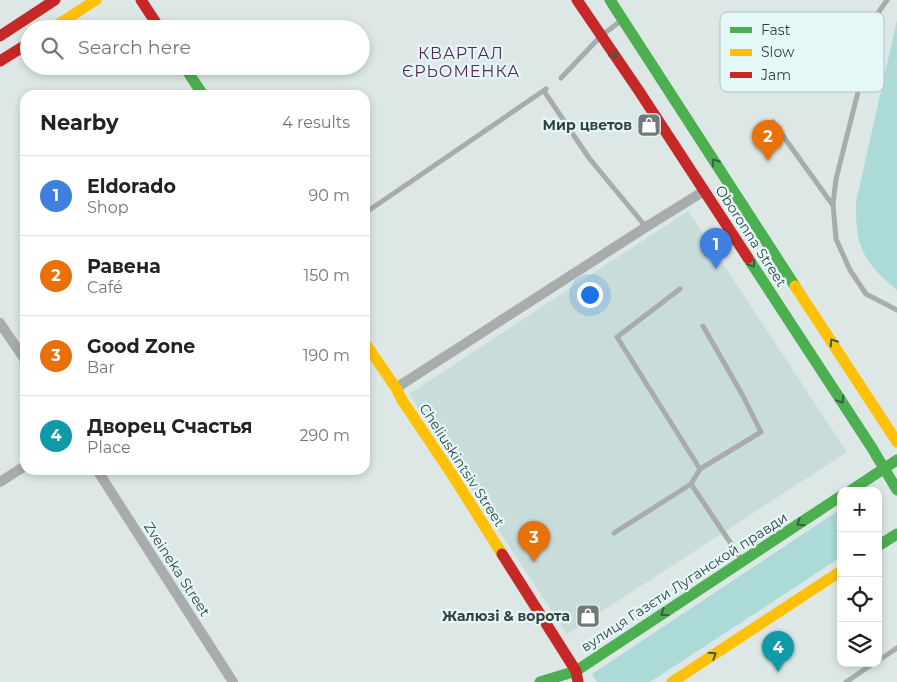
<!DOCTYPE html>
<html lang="en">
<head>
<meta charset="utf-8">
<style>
	body { margin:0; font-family:Montserrat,sans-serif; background:#f6f6f6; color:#222 }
	.controls { position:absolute; right:15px; bottom:15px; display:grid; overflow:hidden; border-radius:10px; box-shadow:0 2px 8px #0003 }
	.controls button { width:45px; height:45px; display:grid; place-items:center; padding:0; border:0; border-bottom:1px solid #e0e0e0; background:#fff; color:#222; font:25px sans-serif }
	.you { position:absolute; left:589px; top:294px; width:18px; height:18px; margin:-12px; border:4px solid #fff; border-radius:50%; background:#1a73e8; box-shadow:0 0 0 8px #1a73e833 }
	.badge { display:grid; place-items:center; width:32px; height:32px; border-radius:50%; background:#707a79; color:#fff; font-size:16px; font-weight:700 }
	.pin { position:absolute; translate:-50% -41px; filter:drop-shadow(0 1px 2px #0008) }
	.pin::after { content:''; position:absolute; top:26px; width:18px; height:15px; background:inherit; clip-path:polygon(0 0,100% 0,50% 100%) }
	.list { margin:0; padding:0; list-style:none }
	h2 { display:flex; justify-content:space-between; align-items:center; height:65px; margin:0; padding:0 20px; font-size:21px }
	h2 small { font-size:16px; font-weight:400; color:#767676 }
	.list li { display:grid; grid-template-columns:32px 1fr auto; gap:15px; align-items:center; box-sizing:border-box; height:80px; padding:0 20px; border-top:1px solid #e0e0e0 }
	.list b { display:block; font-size:19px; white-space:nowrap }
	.list p { margin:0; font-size:16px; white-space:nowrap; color:#767676 }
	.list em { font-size:16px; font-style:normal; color:#767676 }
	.icon { flex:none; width:28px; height:28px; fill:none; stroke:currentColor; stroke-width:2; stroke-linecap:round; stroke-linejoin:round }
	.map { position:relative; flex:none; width:897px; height:682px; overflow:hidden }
	.search { position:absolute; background:#fff; box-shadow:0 2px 8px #0003; left:20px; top:20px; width:350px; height:55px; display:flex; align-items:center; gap:12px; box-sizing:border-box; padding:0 18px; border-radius:28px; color:#767676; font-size:19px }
	.panel { position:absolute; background:#fff; box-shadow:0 2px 8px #0003; left:20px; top:90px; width:350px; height:385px; border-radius:15px }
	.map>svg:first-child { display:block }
	.built { fill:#c8ddda }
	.green { fill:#acdad6 }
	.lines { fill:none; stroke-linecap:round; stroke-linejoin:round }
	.lane { stroke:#a9acac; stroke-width:5 }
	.street { stroke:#a9acac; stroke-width:10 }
	.fast { stroke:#4caf50; stroke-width:11 }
	.slow { stroke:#ffc107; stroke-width:11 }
	.jam { stroke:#c62828; stroke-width:11 }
	.oneway { stroke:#3c5b42 }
	.labels { text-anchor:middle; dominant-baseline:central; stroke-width:4.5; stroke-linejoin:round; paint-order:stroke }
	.poi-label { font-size:14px; font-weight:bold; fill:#363f3e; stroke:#e4f9f7; text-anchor:end }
	.street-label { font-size:14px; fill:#363f3e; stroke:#e4f9f7 }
	.quarter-label { font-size:16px; letter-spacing:1px; fill:#582555; stroke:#e4f9f7 }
	.key { fill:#e4f9f7; stroke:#b0c1c0; stroke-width:1 }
	.key-label { font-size:14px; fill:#363f3e }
</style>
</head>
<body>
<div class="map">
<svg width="897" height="682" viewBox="0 0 897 682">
	<rect width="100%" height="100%" fill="#dce7e6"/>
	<polygon class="built" points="688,211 847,452 567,634 409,394"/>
	<g class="green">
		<path d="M 897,20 L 897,290 C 863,262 855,246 856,202 Z"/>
		<polygon points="841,509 841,557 650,682 597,682 592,674"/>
	</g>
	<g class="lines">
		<g class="lane">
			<polyline points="887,0 878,13 836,179 833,204 836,239 850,270 866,294 897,310"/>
			<polyline points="561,78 601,36 622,20"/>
			<polyline points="544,91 589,158 646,227"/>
			<polyline points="773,122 832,204"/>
			<polyline points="365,213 546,89"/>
			<polyline points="680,289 617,337 700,469 691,484 742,560"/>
			<polyline points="700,469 761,432 743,396 703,326"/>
			<polyline points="614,533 691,484"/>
			<polyline points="878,661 897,648"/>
			<polyline points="846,682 874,663"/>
		</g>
		<g class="street">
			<polyline points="0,323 25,360"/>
			<polyline points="396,388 646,227 704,191"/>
			<polyline points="97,470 233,682"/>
			<polyline points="0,482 25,466"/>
		</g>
		<g class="fast">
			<polyline points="610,0 795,286"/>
			<polyline points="184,66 203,95"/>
			<polyline points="748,258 872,448 897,490"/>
			<polyline points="850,491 897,460"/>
			<polyline points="878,546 897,534"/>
			<polyline points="540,682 576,671 841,496"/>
		</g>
		<g class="slow">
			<polyline points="51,29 96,0"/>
			<polyline points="795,286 897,442"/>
			<polyline points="365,343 396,388 402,400 453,476 502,554"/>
			<polyline points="672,682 841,571"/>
		</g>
		<g class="jam">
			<polyline points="141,0 160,29"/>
			<polyline points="577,0 639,91 748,258"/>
			<polyline points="0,36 55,0"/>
			<polyline points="0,61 29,43"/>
			<polyline points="502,554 576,671 578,682"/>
		</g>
	</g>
	<defs><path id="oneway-chevron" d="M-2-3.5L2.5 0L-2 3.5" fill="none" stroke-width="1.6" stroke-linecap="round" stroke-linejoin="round" transform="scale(1.25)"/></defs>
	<g class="oneway">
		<use href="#oneway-chevron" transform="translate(614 55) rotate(55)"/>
		<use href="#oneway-chevron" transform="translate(715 162) rotate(-123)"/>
		<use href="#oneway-chevron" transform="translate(752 264) rotate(57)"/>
		<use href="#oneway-chevron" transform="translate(833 342) rotate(-123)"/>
		<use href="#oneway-chevron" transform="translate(841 400) rotate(57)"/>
		<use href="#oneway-chevron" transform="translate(800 523) rotate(147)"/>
		<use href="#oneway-chevron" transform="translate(664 613) rotate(146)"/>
		<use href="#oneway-chevron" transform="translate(713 655) rotate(-33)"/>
	</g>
	<defs>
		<g id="shop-square" transform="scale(1.25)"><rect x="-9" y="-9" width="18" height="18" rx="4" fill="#707a79" stroke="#e4f9f7"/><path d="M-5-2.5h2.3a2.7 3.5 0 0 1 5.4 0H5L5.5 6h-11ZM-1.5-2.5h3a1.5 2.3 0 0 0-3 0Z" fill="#fff"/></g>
	</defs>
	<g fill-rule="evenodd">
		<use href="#shop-square" x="649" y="125"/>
		<use href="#shop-square" x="588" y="616"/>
	</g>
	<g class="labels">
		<g class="poi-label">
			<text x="632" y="125">Мир цветов</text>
			<text x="570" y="616">Жалюзі &amp; ворота</text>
		</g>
		<g class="street-label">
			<text transform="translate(751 236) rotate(57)">Oboronna Street</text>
			<text transform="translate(462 465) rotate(57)">Cheliuskintsiv Street</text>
			<text transform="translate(177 569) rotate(57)">Zveineka Street</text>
			<text transform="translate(684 582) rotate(-33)">вулиця Газєти Луганской правди</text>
		</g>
		<g class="quarter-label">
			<text x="461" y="53">КВАРТАЛ<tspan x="461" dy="18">ЄРЬОМЕНКА</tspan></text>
		</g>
	</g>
	<rect x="720" y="12" width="164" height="80" rx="8" class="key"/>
	<rect x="730" y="27" width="22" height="6" fill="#4caf50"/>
	<rect x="730" y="49" width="22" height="7" fill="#ffc107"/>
	<rect x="730" y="72" width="22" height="6" fill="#c62828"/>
	<g class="key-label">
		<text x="761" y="35">Fast</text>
		<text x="761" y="57">Slow</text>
		<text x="761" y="80">Jam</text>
	</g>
</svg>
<div class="controls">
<button>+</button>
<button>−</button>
<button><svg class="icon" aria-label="locate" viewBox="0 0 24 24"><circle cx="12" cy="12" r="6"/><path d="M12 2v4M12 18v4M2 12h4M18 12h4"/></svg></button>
<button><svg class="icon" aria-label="layers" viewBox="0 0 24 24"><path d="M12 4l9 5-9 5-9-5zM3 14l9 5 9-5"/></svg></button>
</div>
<div class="you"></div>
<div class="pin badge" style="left:716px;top:269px;background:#3f7fe0">1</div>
<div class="pin badge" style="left:768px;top:161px;background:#e8710a">2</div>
<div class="pin badge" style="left:534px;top:562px;background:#e8710a">3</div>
<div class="pin badge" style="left:778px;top:672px;background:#0f9aa8">4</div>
<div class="search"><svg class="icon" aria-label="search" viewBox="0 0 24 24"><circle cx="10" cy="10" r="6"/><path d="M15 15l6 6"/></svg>Search here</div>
<section class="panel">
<h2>Nearby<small>4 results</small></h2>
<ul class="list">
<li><span class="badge" style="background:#3f7fe0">1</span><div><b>Eldorado</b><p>Shop</p></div><em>90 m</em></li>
<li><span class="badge" style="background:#e8710a">2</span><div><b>Равена</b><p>Café</p></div><em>150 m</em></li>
<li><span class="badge" style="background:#e8710a">3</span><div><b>Good Zone</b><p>Bar</p></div><em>190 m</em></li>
<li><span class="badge" style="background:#0f9aa8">4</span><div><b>Дворец Счастья</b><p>Place</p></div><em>290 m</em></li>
</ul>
</section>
</div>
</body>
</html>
